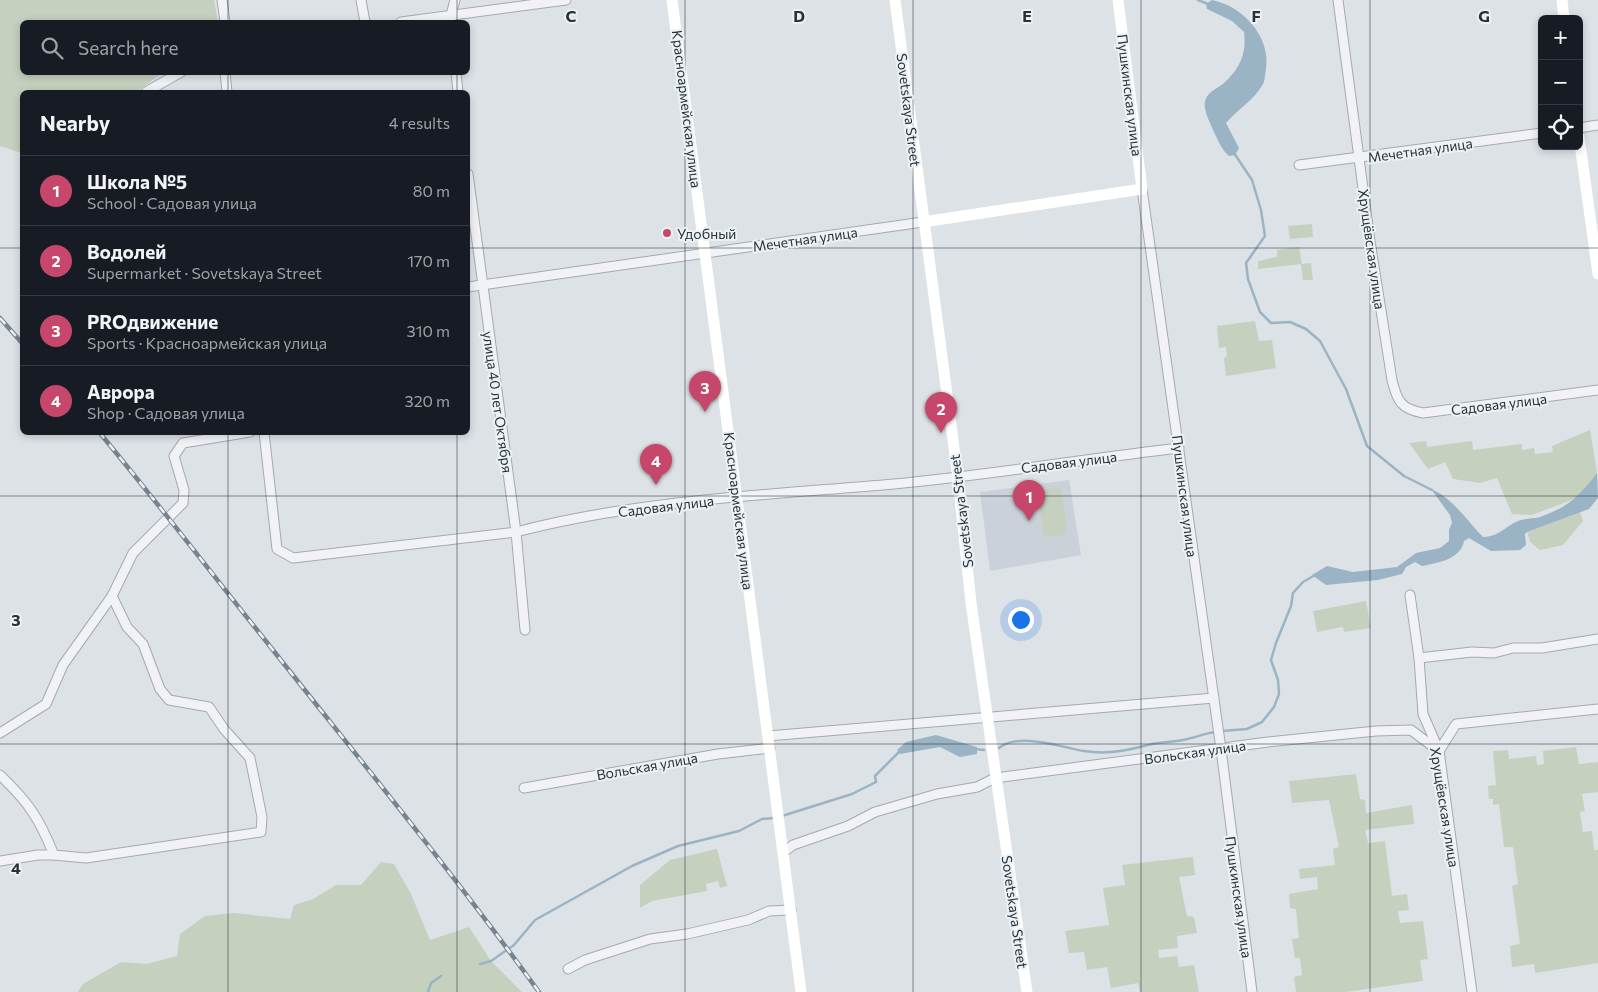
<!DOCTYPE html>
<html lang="en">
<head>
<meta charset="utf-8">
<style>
	body { margin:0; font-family:Commissioner,sans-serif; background:#242831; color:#f1f3f6 }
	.controls { position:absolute; right:15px; top:15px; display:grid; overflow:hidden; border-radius:8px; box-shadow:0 2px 8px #0003 }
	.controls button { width:45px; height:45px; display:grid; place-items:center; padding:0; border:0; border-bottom:1px solid #363941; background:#171b24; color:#f1f3f6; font:25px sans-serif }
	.you { position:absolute; left:1020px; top:619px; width:18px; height:18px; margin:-12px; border:4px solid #fff; border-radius:50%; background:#1a73e8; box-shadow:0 0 0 8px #1a73e833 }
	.badge { display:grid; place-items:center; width:32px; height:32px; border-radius:50%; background:#c6476b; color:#fff; font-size:16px; font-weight:700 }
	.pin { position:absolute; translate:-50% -41px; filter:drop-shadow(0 1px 2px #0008) }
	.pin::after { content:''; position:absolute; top:26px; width:18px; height:15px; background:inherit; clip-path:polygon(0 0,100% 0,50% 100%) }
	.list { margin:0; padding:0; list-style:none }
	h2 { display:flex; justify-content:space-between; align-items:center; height:65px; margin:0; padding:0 20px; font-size:21px }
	h2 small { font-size:16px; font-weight:400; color:#9ea1a6 }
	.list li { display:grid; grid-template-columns:32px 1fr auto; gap:15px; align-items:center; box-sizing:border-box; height:70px; padding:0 20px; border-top:1px solid #363941 }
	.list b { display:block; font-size:19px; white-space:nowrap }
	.list p { margin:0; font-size:16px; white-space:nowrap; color:#9ea1a6 }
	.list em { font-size:16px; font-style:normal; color:#9ea1a6 }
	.icon { flex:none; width:28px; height:28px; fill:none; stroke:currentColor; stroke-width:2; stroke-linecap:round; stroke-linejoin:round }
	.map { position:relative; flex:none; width:1598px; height:992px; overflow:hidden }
	.search { position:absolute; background:#171b24; box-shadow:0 2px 8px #0003; left:20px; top:20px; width:450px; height:55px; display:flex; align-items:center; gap:12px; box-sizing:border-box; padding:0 18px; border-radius:8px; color:#9ea1a6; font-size:19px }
	.panel { position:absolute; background:#171b24; box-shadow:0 2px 8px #0003; left:20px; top:90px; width:450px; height:345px; border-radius:8px }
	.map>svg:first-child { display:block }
	.built { fill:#cbd1d8 }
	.green { fill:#c5d0bf }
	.water { fill:#9ab4c5 }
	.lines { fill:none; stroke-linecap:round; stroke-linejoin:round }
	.stream { stroke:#9ab4c5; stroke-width:2.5 }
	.street-casing { stroke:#a3aab0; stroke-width:11 }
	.street { stroke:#f0f2f5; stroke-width:9 }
	.secondary { stroke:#fff; stroke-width:11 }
	.rail-casing { stroke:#78838f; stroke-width:4.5 }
	.rail { stroke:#ecf1f4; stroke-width:2.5; stroke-dasharray:8; stroke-linecap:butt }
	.grid { fill:none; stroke:#28323c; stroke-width:1; stroke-opacity:0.55 }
	.poi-dot { fill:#c6476b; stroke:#ecf1f4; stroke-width:2 }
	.labels { text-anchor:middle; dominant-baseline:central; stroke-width:4; stroke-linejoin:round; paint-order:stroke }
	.street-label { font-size:14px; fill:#28323c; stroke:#ecf1f4 }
	.poi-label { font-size:14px; fill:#28323c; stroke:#ecf1f4; text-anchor:start }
	.grid-label { font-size:16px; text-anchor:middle; font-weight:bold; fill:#28323c; stroke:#ecf1f4; stroke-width:4; stroke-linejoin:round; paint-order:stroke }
</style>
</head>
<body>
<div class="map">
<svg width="1598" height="992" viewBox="0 0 1598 992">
	<rect width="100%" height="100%" fill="#dde2e6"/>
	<polygon class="built" points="1069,480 1081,555 990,571 980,492"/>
	<g class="green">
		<polygon points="0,0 214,0 218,22 22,22 22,72 162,73 136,92 22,92 22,153 0,146"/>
		<polygon points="1312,224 1313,237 1290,239 1288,226"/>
		<polygon points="1299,247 1302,264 1311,263 1313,280 1303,280 1301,264 1258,269 1258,261 1277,257 1277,250"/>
		<polygon points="1255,321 1259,341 1272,340 1276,368 1226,376 1224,358 1227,356 1226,347 1219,348 1217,326"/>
		<polygon points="1590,430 1597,473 1577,498 1532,515 1512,514 1497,478 1480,483 1453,479 1445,462 1428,469 1409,443 1426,441 1427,447 1472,441 1473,450 1522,444 1522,450 1534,448 1535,454 1553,452 1552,446"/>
		<polygon points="1059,488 1062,492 1067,530 1064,535 1046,537 1043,533 1038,493 1040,490"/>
		<polygon points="1580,512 1583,521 1563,545 1540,550 1530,542 1527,532"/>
		<polygon points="1366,601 1371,628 1344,632 1343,627 1317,632 1313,611"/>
		<polygon points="1576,747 1579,764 1598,762 1598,792 1582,794 1585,811 1580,812 1583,832 1592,831 1594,850 1598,850 1598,963 1535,973 1534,964 1512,967 1510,946 1520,944 1512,886 1518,884 1513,847 1504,847 1499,804 1493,805 1493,799 1489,799 1488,786 1496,785 1493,751 1508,750 1509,759 1536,756 1537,765 1544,764 1543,751"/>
		<polygon points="1356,774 1360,799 1365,800 1366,813 1412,805 1414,824 1365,830 1368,843 1385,841 1392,896 1407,894 1409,910 1398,911 1400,923 1423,921 1428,959 1420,960 1423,981 1346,992 1296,992 1294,977 1302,975 1300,958 1295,958 1292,939 1299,938 1296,909 1290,908 1289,894 1318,889 1317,877 1300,879 1299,869 1335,865 1333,849 1339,847 1329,800 1292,803 1289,781"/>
		<polygon points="717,849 727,886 720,888 718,881 706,884 707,891 652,901 640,908 640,885 670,860"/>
		<polygon points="1193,857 1195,875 1179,877 1187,916 1194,917 1197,933 1177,936 1178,948 1158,950 1159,958 1177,956 1179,967 1194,965 1199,992 1140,992 1138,983 1111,988 1107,967 1087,970 1084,952 1069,953 1065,931 1109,925 1103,888 1125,885 1122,865"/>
		<polygon points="381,862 394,864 411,894 430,940 469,927 491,961 522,992 78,992 83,984 121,962 147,964 177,956 180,934 205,916 234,913 290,919 294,905 313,899 336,885 361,885"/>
	</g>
	<g class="water">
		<path d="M 1212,0 C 1243,6 1271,37 1266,69 C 1265,74 1265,80 1263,84 C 1254,100 1238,109 1226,123 L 1239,148 L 1235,155 L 1229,156 C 1221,149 1218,140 1213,130 C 1210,122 1203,110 1205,101 C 1208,91 1217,89 1224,83 C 1240,69 1247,52 1244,32 L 1232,21 L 1207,9 L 1206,4 Z"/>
		<path d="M 1597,473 L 1598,498 L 1589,509 L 1527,532 L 1525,534 L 1526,545 L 1520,550 L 1491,551 L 1469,538 L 1464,541 C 1461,559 1438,563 1422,566 L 1415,562 L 1406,567 L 1402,574 L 1378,580 L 1326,585 L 1312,575 L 1327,566 L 1353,572 L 1397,567 L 1416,553 L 1440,548 L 1449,541 L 1449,530 L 1452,523 L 1450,515 L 1431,489 C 1452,497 1467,521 1483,537 C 1502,536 1505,525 1521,520 C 1527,518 1534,519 1540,517 C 1570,506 1578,497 1597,473 Z"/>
		<polygon points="936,735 977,747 977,754 960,757 940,747 900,754 897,750 906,742"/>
	</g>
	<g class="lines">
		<g class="stream">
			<polyline points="1198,0 1208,4"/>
			<polyline points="1234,153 1252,180 1261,210 1265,236 1246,263 1248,279 1260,312 1271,323 1290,322 1306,329 1320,341 1346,389 1367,446 1404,476 1432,490"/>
			<polyline points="1222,731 1247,729 1262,722 1274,707 1279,694 1278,680 1271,660 1276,643 1291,606 1293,593 1303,582 1315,575"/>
			<path d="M 999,748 C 1018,732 1061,747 1084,751 C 1108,755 1129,750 1152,744 C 1162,742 1173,742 1183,740 C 1194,738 1205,733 1216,732"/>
			<polyline points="975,749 984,750"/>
			<polyline points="782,816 852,794 876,782 875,776 900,751"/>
			<polyline points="480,964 491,961 514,945 535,920 632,866 678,846 739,831 762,819 775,818"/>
			<polyline points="428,992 431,983 441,976"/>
		</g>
		<g class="street-casing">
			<g id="street">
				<polyline points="222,0 225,22"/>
				<polyline points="361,0 365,22"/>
				<path d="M 1338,0 L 1370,241 L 1392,380 C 1397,401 1401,409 1423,413 L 1598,390"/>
				<polyline points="401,22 566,0"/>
				<polyline points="451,22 451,15 455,0"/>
				<polyline points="225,72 227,92"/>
				<polyline points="456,72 458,92"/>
				<polyline points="146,92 181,72"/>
				<polyline points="1579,128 1598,125"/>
				<polyline points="1299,165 1542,133"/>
				<polyline points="468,174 516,532 525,630"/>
				<polyline points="1142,189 1221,749 1252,992"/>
				<polyline points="468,287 923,222"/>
				<path d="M 264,432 L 277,549 L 293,558 L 516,532 C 637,500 769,495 894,484 C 989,475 1084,459 1179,448"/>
				<polyline points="1410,595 1419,658 1423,714 1439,751 1472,992"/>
				<polyline points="1419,658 1472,652 1494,653 1513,648 1542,648 1598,639"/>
				<polyline points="0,733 46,704 63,665 112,596 133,553 183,503 184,490 174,456 183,443 250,432"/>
				<polyline points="768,736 1214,698"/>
				<path d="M 0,775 C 29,803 39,818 54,855 L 86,858 L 261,832 L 262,817 L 250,758 L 224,729 L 209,707 L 169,700 L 160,689 L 143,644 L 127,627 L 112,596"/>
				<polyline points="524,788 718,754 770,748"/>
				<polyline points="784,852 793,845 848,826 875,812 937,794 977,787 995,778 1268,742 1376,731 1411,730 1439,751 1456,724 1598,709"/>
				<polyline points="0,861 38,855 54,855"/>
				<polyline points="568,969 585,960 650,939 687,934 748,920 769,911 791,910"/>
			</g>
		</g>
		<use href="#street" class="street"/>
		<g class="secondary">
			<polyline points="672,0 801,992"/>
			<polyline points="895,0 958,478 971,603 1027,992"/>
			<polyline points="1562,0 1564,19"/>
			<polyline points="1579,137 1598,274"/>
			<polyline points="923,222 1142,189 1118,0"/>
		</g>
		<g class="rail-casing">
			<g id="rail">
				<polyline points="0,318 22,343"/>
				<path d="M 99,432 C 157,502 212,574 269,645 C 360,760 453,873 539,992"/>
			</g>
		</g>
		<use href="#rail" class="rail"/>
	</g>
	<path class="grid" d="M 228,0 L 228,22M 457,0 L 457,22M 685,0 L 685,992M 913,0 L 913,992M 1141,0 L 1141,992M 1370,0 L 1370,992M 228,72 L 228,92M 457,72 L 457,92M 0,248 L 22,248M 468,248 L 1598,248M 228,432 L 228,992M 457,432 L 457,992M 0,496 L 1598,496M 0,744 L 1598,744"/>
	<circle class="poi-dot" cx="667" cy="233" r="5"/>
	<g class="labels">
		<g class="street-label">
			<text transform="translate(1130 95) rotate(83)">Пушкинская улица</text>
			<text transform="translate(687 109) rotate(83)">Красноармейская улица</text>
			<text transform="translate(909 110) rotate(83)">Sovetskaya Street</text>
			<text transform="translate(1420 150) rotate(-8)">Мечетная улица</text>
			<text transform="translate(805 239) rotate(-8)">Мечетная улица</text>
			<text transform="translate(1372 249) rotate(82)">Хрущёвская улица</text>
			<text transform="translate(498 402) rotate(82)">улица 40 лет Октября</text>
			<text transform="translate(1499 404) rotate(-7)">Садовая улица</text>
			<text transform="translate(1069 462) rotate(-7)">Садовая улица</text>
			<text transform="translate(1185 496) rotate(83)">Пушкинская улица</text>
			<text transform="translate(666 506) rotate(-7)">Садовая улица</text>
			<text transform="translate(739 511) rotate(83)">Красноармейская улица</text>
			<text transform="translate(961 511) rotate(-97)">Sovetskaya Street</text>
			<text transform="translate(1195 752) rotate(-8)">Вольская улица</text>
			<text transform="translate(647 766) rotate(-10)">Вольская улица</text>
			<text transform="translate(1445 807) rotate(81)">Хрущёвская улица</text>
			<text transform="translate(1239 897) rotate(82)">Пушкинская улица</text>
			<text transform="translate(1015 912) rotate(82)">Sovetskaya Street</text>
		</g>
		<g class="poi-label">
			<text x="677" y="233">Удобный</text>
		</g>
	</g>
	<g class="grid-label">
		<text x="571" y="22">C</text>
		<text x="799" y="22">D</text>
		<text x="1027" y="22">E</text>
		<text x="1256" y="22">F</text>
		<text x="1484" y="22">G</text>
		<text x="16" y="626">3</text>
		<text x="16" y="874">4</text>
	</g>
</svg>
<div class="controls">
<button>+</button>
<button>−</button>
<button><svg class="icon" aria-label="locate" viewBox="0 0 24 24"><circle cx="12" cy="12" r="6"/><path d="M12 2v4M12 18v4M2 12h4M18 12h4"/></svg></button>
</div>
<div class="you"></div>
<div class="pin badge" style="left:1029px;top:521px">1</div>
<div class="pin badge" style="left:941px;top:433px">2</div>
<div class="pin badge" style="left:705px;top:412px">3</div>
<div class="pin badge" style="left:656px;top:485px">4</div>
<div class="search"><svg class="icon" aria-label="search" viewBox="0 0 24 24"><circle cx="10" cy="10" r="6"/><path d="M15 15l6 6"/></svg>Search here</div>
<section class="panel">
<h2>Nearby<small>4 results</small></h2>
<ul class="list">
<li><span class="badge">1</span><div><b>Школа №5</b><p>School · Садовая улица</p></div><em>80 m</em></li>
<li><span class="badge">2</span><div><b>Водолей</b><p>Supermarket · Sovetskaya Street</p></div><em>170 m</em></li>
<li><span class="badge">3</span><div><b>PROдвижение</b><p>Sports · Красноармейская улица</p></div><em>310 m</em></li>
<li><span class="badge">4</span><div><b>Аврора</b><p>Shop · Садовая улица</p></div><em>320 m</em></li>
</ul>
</section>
</div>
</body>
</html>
